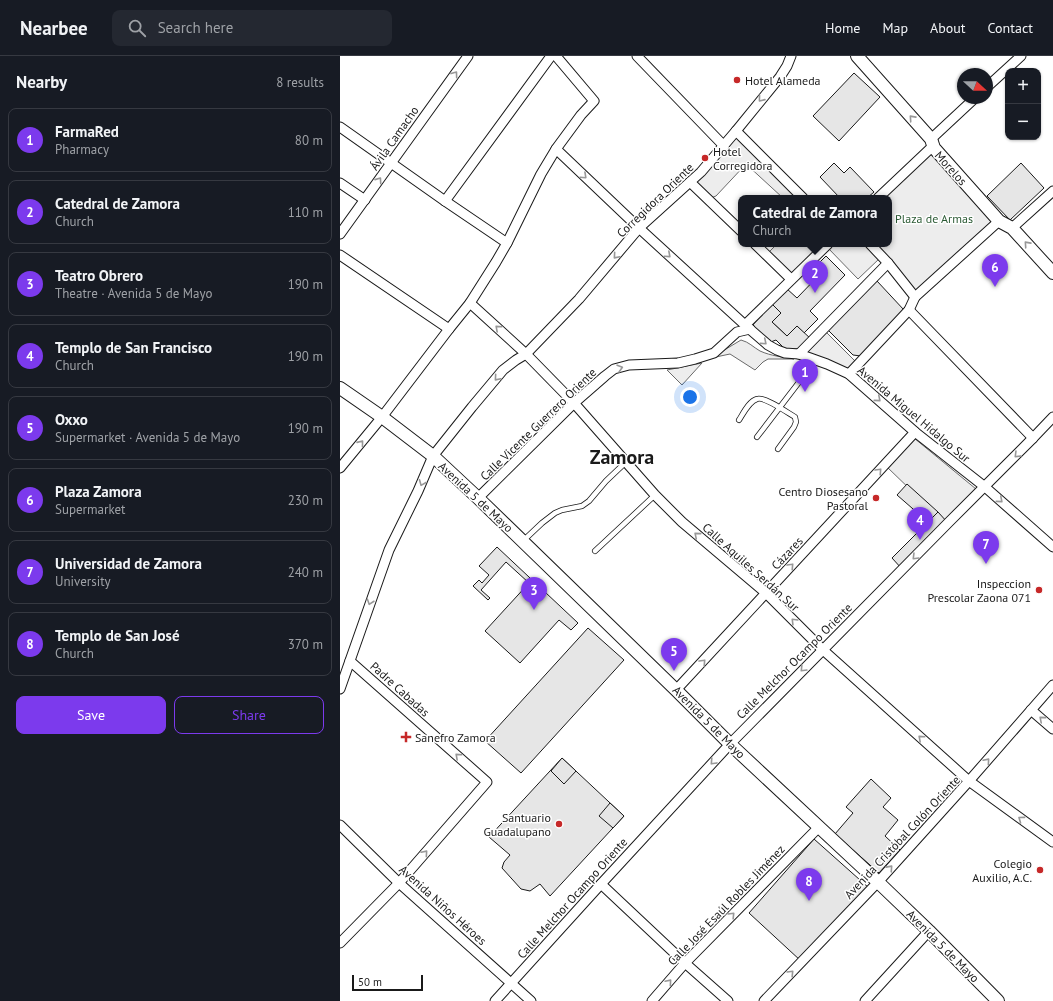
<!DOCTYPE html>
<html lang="en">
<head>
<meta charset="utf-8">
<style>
	body { margin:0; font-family:"PT Sans",sans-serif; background:#242831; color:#f1f3f6 }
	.controls { position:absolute; right:12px; top:12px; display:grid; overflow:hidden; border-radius:8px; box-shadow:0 1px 3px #0004 }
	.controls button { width:36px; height:36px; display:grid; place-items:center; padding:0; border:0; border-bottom:1px solid #363941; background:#171b24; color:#f1f3f6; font:20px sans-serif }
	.compass { position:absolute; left:617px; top:12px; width:36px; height:36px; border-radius:50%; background:#171b24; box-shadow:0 1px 3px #0004; rotate:111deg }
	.scale { position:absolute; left:12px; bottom:10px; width:71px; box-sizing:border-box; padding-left:4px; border:2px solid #1a1a1a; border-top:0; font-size:11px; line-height:14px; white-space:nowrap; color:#1a1a1a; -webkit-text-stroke:3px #fff; paint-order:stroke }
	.you { position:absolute; left:350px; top:341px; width:14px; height:14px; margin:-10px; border:3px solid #fff; border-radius:50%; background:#1a73e8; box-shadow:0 0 0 6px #1a73e833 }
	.badge { display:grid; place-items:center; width:26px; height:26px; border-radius:50%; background:#7c3aed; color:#fff; font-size:13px; font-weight:700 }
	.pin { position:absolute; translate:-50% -33px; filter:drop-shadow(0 1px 2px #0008) }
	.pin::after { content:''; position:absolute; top:21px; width:14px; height:12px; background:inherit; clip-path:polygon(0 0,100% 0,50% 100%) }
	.popup { position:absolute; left:398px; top:139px; width:154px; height:52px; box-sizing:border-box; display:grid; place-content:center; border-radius:8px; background:#171b24; filter:drop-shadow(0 1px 3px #0005); font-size:13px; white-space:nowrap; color:#9ea1a6 }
	.popup b { font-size:15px; color:#f1f3f6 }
	.popup::after { content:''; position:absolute; left:50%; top:100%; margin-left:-8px; border:8px solid transparent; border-top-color:#171b24 }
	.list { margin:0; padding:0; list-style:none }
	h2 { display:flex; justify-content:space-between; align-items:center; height:52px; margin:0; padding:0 16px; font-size:17px }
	h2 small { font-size:13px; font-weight:400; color:#9ea1a6 }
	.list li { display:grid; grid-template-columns:26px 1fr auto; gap:12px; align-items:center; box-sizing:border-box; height:64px; margin:0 8px 8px; padding:0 8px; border:1px solid #363941; border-radius:8px }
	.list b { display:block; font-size:15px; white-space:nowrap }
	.list p { margin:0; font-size:13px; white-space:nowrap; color:#9ea1a6 }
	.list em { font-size:13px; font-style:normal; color:#9ea1a6 }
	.actions { display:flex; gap:8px; padding:12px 16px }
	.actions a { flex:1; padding:9px 0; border:1px solid #7c3aed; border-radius:8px; text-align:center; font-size:14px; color:#7c3aed }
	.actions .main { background:#7c3aed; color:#fff }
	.icon { flex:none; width:22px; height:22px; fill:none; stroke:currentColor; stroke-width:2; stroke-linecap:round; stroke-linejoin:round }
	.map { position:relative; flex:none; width:713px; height:945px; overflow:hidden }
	header { display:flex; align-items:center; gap:24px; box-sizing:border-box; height:56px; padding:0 20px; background:#171b24; border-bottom:1px solid #363941 }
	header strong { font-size:19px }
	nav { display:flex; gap:22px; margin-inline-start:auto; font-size:14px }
	.search { width:280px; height:36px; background:#242831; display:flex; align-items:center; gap:10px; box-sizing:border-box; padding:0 14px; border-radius:8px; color:#9ea1a6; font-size:15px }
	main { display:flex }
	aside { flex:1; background:#171b24 }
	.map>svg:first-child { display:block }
	.green { fill:#ededed; stroke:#6a6a6a }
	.building { fill:#e6e6e6; stroke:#1a1a1a }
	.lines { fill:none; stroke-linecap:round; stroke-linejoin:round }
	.lane-casing { stroke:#1a1a1a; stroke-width:6 }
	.street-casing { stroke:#1a1a1a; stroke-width:11 }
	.secondary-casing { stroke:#1a1a1a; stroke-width:14 }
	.lane { stroke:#fff; stroke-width:4.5 }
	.street { stroke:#fff; stroke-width:9 }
	.secondary { stroke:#fff; stroke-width:12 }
	.oneway { stroke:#989898 }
	.poi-dot { fill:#c62828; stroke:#fff; stroke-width:1.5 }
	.labels { text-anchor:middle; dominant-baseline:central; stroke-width:3; stroke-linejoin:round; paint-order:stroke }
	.poi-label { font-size:12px; fill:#1a1a1a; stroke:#fff; text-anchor:end }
	.street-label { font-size:12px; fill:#1a1a1a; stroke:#fff }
	.park-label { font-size:12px; fill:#2b5a34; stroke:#fff }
	.town-label { font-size:20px; font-weight:bold; fill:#1a1a1a; stroke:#fff }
</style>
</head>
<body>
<header>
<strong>Nearbee</strong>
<div class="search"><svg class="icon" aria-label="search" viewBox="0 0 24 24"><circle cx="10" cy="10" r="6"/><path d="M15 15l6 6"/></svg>Search here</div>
<nav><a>Home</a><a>Map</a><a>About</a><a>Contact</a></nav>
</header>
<main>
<aside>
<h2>Nearby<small>8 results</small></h2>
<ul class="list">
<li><span class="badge">1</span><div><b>FarmaRed</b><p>Pharmacy</p></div><em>80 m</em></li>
<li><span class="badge">2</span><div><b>Catedral de Zamora</b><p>Church</p></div><em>110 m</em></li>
<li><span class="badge">3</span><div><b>Teatro Obrero</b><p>Theatre · Avenida 5 de Mayo</p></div><em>190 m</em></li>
<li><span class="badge">4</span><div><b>Templo de San Francisco</b><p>Church</p></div><em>190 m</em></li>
<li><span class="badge">5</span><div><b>Oxxo</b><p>Supermarket · Avenida 5 de Mayo</p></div><em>190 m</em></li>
<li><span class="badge">6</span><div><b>Plaza Zamora</b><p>Supermarket</p></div><em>230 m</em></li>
<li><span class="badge">7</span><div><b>Universidad de Zamora</b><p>University</p></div><em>240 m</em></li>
<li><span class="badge">8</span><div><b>Templo de San José</b><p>Church</p></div><em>370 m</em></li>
</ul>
<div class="actions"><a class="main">Save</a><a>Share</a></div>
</aside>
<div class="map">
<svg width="713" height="945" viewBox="0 0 713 945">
	<rect width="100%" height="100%" fill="#fff"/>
	<g class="green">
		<polygon points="399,78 463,142 443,142 406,108 376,140 368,143 350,126"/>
		<polygon points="594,92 659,165 575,241 540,202 518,223 488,192 492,188 549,188 549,142 539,142"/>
		<polygon points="437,188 484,188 449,221 426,199"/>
		<polygon points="483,273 518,308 509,318 459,298"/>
		<path d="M 401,284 C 409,286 413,291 420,295 C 431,300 443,301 454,303 L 428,303 L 423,306 L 415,314 L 390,298 L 371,302 Z"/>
		<polygon points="362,307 342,329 327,314"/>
		<polygon points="574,382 636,433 604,466 547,411"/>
	</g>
	<g class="building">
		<polygon points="514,17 540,41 499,85 473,60"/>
		<polygon points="494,107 504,117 510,111 534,136 527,142 500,142 480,121"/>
		<polygon points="681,107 704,132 670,164 647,140"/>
		<polygon points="486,200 505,219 470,255 478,263 464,277 457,270 447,280 432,266 441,257 431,247 446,232 457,242 483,215 477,209"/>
		<polygon points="537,225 564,254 521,300 513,299 488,274"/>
		<polygon points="432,248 441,257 432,266 447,280 457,270 471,283 458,293 445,293 436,284 428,287 410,272"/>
		<polygon points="567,428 598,456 588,466 557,439"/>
		<polygon points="598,456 608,467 562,513 552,502"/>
		<polygon points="157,491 238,567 231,574 219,564 180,607 145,575 189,527 166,506 141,534 150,542 148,544 133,530 139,524 142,527 149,519 139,510"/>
		<polygon points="248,572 284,604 181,717 145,685"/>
		<polygon points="222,702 284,760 210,840 200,828 190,835 181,833 162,812 164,806 170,799 149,781"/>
		<polygon points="222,702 236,715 224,728 211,715"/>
		<polygon points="531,723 551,742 543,751 558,764 545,780 560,794 539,817 495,778 513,757 506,751"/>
		<polygon points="270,747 284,760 273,772 259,760"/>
		<polygon points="474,783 529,832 461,905 409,857"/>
	</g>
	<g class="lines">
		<g class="lane-casing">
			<g id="lane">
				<path d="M 399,364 C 403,358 409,345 417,343 C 424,340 448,357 455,361 L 456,366 L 454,371 L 438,393"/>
				<polyline points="417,381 476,304"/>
				<polyline points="184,484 202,467 215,457 222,454 242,450 249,445 266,425 286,406"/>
				<polyline points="255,495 315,439"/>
			</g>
		</g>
		<g class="street-casing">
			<g id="street">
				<polyline points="297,0 384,90"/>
				<polyline points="647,31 681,0"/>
				<polyline points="0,71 105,145 167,187"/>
				<polyline points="396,75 463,142"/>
				<polyline points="591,83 635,42"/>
				<polyline points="216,93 299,172 405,269 428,289 437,294 445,297 459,298 487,308 509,318 575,376 645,431 713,491"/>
				<polyline points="350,126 401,175"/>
				<polyline points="0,127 25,144"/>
				<polyline points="538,142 593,90"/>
				<polyline points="105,145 211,0"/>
				<polyline points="672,172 713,135"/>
				<polyline points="0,178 128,0"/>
				<polyline points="415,188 451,223"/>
				<polyline points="530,188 548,207 575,241"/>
				<polyline points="0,199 109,273"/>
				<polyline points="130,247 186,298 234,347 315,439 342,466 426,537 482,593 629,725 713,786"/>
				<polyline points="569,254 693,382"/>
				<polyline points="405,269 488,188"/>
				<polyline points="459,298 548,207"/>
				<polyline points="509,318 569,254 575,241 659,165"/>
				<polyline points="0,412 42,361 109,273 130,247 156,206 167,187 201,118 216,93 241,59 254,45 216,0"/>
				<polyline points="138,442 234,347 265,320 274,313 289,309 338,307 355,303 374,297 397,276 410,273"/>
				<polyline points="0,633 49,494 78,435 93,400 132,351 163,314 176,304 186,298 239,243 299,172 361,116 396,75 440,21 447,10 451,0"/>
				<polyline points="336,634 575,376"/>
				<polyline points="691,654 713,673"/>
				<polyline points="0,769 59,827 191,945"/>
				<polyline points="261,828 345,907 388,945"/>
				<polyline points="0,887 59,827 147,726 10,605"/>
				<polyline points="155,945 261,828 390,688 608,467 693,382 713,361"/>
				<polyline points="312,945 345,907 479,771"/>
				<polyline points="424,945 538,826 629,725 713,629"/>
				<polyline points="525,945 589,875"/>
			</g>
		</g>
		<g class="secondary-casing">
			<g id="secondary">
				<polyline points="517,0 591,83 594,92 659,165 672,172 713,217"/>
				<polyline points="0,332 42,361 93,400 138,442 336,634 390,688 538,826 589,875 658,945"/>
			</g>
		</g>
		<use href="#lane" class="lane"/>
		<use href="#street" class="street"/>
		<use href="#secondary" class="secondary"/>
	</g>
	<defs><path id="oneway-chevron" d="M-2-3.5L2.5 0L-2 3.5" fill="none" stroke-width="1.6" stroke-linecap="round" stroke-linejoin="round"/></defs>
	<g class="oneway">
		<use href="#oneway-chevron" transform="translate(115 18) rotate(-54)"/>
		<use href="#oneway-chevron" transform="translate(421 43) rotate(129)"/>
		<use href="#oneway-chevron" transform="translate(572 62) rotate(-132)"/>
		<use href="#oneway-chevron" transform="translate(244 120) rotate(43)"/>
		<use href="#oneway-chevron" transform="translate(39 124) rotate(-55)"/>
		<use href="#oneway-chevron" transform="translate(687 188) rotate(-132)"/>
		<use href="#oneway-chevron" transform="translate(328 199) rotate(42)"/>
		<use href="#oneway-chevron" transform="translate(276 200) rotate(131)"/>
		<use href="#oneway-chevron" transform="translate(158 272) rotate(-138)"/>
		<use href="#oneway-chevron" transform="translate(424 286) rotate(40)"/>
		<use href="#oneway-chevron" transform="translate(280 312) rotate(-16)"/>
		<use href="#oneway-chevron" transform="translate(157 322) rotate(131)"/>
		<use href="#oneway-chevron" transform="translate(538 343) rotate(41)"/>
		<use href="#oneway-chevron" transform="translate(21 387) rotate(-51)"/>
		<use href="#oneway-chevron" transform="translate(677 399) rotate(135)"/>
		<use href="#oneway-chevron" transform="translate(539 415) rotate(-47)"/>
		<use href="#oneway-chevron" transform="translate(82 427) rotate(112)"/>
		<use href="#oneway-chevron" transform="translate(660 444) rotate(41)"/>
		<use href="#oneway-chevron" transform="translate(357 479) rotate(-140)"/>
		<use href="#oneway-chevron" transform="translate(575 501) rotate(135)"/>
		<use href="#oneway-chevron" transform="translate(451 510) rotate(-47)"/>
		<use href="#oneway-chevron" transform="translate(30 546) rotate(109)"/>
		<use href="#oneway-chevron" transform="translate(454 565) rotate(-135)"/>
		<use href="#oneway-chevron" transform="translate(363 606) rotate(-47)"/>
		<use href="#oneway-chevron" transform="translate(463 613) rotate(134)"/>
		<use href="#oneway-chevron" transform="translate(702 663) rotate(-139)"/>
		<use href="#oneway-chevron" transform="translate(581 682) rotate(-138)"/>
		<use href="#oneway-chevron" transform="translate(118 700) rotate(-138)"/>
		<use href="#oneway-chevron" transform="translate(647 705) rotate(-49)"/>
		<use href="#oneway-chevron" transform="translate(373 706) rotate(133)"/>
		<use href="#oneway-chevron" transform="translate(681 763) rotate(-144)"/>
		<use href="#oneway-chevron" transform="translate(85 797) rotate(-49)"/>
		<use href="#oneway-chevron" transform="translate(550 812) rotate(-48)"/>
		<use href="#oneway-chevron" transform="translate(392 859) rotate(-46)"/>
		<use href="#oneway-chevron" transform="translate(451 917) rotate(-46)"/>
		<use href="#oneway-chevron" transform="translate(329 926) rotate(-49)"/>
	</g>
	<g class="poi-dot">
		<circle cx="397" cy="24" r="4"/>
		<circle cx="365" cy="102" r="4"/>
		<circle cx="536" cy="442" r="4"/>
		<circle cx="699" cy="534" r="4"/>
		<path d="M64 675h4v4h4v4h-4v4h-4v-4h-4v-4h4z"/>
		<circle cx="219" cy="768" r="4"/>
		<circle cx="700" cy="814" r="4"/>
	</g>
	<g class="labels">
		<g class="poi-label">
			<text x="405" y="24" text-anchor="start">Hotel Alameda</text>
			<text x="373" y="95" text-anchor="start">Hotel<tspan x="373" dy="14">Corregidora</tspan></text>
			<text x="528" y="435">Centro Diosesano<tspan x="528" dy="14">Pastoral</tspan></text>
			<text x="691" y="527">Inspeccion<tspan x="691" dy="14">Prescolar Zaona 071</tspan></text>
			<text x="75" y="681" text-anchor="start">Sanefro Zamora</text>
			<text x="211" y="761">Santuario<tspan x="211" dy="14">Guadalupano</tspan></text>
			<text x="692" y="807">Colegio<tspan x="692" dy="14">Auxilio, A.C.</tspan></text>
		</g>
		<g class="street-label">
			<text transform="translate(54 82) rotate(-55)">Ávila Camacho</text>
			<text transform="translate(611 112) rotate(48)">Morelos</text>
			<text transform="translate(315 144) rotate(-44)">Corregidora Oriente</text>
			<text transform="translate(574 358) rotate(40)">Avenida Miguel Hidalgo Sur</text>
			<text transform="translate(198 368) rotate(-44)">Calle Vicente Guerrero Oriente</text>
			<text transform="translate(136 441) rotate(43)">Avenida 5 de Mayo</text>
			<text transform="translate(447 497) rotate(-47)">Cázares</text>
			<text transform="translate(411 511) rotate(42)">Calle Aquiles Serdán Sur</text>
			<text transform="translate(454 605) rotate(-45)">Calle Melchor Ocampo Oriente</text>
			<text transform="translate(60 633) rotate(42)">Padre Cabadas</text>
			<text transform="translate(369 666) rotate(45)">Avenida 5 de Mayo</text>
			<text transform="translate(562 781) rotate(-47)">Avenida Cristóbal Colón Oriente</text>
			<text transform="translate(232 842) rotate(-48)">Calle Melchor Ocampo Oriente</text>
			<text transform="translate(103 849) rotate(42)">Avenida Niños Héroes</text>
			<text transform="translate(386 849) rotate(-46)">Calle José Esaúl Robles Jiménez</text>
			<text transform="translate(603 890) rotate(45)">Avenida 5 de Mayo</text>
		</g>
		<g class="park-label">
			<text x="594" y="162">Plaza de Armas</text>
		</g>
		<g class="town-label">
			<text x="282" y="401">Zamora</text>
		</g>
	</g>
</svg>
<div class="controls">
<button>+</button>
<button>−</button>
</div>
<svg class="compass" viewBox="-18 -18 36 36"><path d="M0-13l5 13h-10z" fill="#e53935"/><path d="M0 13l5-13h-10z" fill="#9ea1a6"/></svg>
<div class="scale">50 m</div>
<div class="you"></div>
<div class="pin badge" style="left:465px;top:336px">1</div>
<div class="pin badge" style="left:475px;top:237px">2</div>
<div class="popup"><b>Catedral de Zamora</b>Church</div>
<div class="pin badge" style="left:194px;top:554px">3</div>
<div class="pin badge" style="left:580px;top:484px">4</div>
<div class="pin badge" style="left:334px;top:615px">5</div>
<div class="pin badge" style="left:655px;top:231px">6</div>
<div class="pin badge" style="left:646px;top:508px">7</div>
<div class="pin badge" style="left:469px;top:845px">8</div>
</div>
</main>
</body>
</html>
